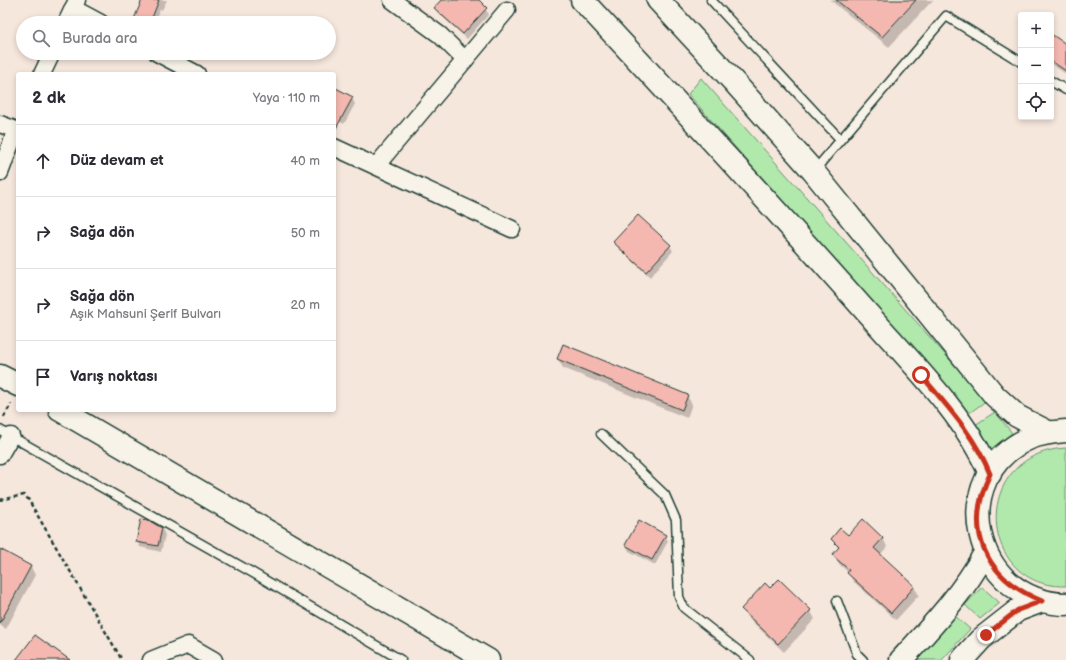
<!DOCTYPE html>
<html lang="tr">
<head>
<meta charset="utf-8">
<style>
	body { margin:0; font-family:"Balsamiq Sans",sans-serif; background:#f7f7f7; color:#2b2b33 }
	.controls { position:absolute; right:12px; top:12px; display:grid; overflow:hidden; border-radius:4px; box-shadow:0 2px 6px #0003 }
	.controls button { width:36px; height:36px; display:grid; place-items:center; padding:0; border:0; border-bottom:1px solid #e1e1e2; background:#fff; color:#2b2b33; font:20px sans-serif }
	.stop { position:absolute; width:12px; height:12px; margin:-9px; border:3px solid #c8321e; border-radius:50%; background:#fff }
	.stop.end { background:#c8321e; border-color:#fff; box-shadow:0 1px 4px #0008 }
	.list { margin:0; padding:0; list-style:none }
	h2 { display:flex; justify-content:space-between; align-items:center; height:52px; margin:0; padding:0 16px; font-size:17px }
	h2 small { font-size:13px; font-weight:400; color:#7c7c81 }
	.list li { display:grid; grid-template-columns:26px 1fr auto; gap:12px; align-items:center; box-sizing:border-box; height:72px; padding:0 16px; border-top:1px solid #e1e1e2 }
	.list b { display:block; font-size:15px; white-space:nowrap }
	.list p { margin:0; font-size:13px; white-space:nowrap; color:#7c7c81 }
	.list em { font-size:13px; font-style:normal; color:#7c7c81 }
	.icon { flex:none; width:22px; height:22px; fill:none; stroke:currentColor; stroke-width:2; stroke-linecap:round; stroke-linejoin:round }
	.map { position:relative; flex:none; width:1066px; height:660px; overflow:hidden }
	.search { position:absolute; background:#fff; box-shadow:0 2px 6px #0003; left:16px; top:16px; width:320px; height:44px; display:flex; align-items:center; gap:10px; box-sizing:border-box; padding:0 14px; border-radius:22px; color:#7c7c81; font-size:15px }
	.panel { position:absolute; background:#fff; box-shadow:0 2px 6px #0003; left:16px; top:72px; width:320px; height:340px; border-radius:4px }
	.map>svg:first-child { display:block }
	.green { fill:#b1e8ac; stroke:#689270 }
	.shadow { fill:#0003 }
	.building { fill:#f4b8b1; stroke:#1f3d34 }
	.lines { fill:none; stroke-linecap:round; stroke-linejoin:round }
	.lane-casing { stroke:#1f3d34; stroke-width:11 }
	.street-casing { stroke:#1f3d34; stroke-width:19 }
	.secondary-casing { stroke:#1f3d34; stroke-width:25 }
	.path { stroke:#1f3d34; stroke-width:2.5; stroke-dasharray:4 3; stroke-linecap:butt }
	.lane { stroke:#f7f3e8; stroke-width:8 }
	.street { stroke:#f7f3e8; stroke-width:16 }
	.secondary { stroke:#f7f3e8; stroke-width:22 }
	.route { stroke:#c8321e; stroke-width:5 }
</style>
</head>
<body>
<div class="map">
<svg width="1066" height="660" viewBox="0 0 1066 660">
	<rect width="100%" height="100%" fill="#f6e7dd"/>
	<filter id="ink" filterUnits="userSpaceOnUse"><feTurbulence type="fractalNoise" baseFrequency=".025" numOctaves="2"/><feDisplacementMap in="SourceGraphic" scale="8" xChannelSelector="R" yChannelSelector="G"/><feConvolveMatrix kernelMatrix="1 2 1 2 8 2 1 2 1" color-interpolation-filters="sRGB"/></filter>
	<g filter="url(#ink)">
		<g class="green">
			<polygon points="701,78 965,377 986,401 968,414 910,345 688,94"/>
			<polygon points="995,412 1012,433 991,449 975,425"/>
			<path d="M 1066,448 L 1066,586 C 978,589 968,454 1066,448 Z"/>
			<polygon points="982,587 1000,603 980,619 965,605"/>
			<polygon points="955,616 970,629 942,660 915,660"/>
		</g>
		<g class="shadow">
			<polygon points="142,0 167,0 162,10 160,9 155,23 138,23 135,19"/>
			<polygon points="442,0 477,0 489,14 467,39 438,13 435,8"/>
			<polygon points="830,0 933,0 889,47"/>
			<polygon points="1051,38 1066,45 1066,74 1051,64"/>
			<polygon points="334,88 352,98 355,104 344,124 334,118"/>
			<polygon points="615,242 670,246 673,251 650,277 618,248"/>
			<polygon points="558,359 687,396 692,404 687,418 563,368"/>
			<polygon points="863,521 883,538 887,547 880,555 914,587 919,595 896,620 853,581 848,572 838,563 833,555 839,549 832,539 848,537"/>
			<polygon points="162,529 165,535 161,552 140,547 137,541"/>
			<polygon points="665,535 668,541 655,565 629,551 626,545"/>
			<polygon points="0,550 31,567 35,575 6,629 0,625"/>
			<polygon points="770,589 810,610 815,619 784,652 747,617 742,609"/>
		</g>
		<g class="building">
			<polygon points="142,0 159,0 150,23 144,23 134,19"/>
			<polygon points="441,0 479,0 487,8 463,34 434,8"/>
			<polygon points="836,0 916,0 882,37"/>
			<polygon points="1051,34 1066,44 1066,71 1051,61"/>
			<polygon points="334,87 353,97 334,132"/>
			<polygon points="638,215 671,245 646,272 613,242"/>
			<polygon points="563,344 688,395 682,410 557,359"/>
			<polygon points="141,519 148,520 162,528 158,546 136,542"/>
			<polygon points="863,519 883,538 874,548 915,586 891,613 847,573 849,570 832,555 839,547 831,539 840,528 848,535"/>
			<polygon points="639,520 666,535 652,560 625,545"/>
			<polygon points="0,549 31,566 0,623"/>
			<polygon points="779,579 811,610 778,644 741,609 765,583 770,588"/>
			<polygon points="35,635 70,660 16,660"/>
		</g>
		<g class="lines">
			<g class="lane-casing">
				<g id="lane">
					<polyline points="711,0 840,139"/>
					<polyline points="1051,81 1066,90"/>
					<polyline points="814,171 946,16 1021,62"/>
					<polyline points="0,430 253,573 401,660"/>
					<polyline points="601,434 665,495 676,520 679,597 684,608 750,660"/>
					<polyline points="837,601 857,654 863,660"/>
				</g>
			</g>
			<g class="street-casing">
				<g id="street">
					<polyline points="392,0 440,35 465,60"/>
					<polyline points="73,8 101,23"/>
					<polyline points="66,23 77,0"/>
					<polyline points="157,53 197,74"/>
					<polyline points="42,74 52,53"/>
					<polyline points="0,124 16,130 0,173"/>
					<polyline points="334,147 512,229"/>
					<polyline points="376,166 507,10"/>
					<polyline points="0,455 11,436"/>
					<polyline points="151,660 188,645 214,660"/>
				</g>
			</g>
			<g class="secondary-casing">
				<g id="secondary">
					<path d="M 582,0 C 676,101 770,203 862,307 C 904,355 966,415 990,474"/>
					<polyline points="658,0 734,82 813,171 995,396 1017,416 1048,432"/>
					<polyline points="0,376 18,385"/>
					<polyline points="60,410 488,660"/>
					<path d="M 1066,431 C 1054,432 1042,433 1030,438 C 944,475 972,602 1066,604"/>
					<path d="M 901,660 C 932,626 963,593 985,553"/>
					<polyline points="962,660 981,639 1018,610 1042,601"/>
				</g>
			</g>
			<g class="path">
				<polyline points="4,417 11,404"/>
				<polyline points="0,500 24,495 28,499 122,660"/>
			</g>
			<use href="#lane" class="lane"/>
			<use href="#street" class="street"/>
			<use href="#secondary" class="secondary"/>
		</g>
	</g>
	<g class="lines" filter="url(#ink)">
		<path class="route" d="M 921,375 C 947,406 975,436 990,474 C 963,530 985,578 1042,601 L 1018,610 L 986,635"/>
	</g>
</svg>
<div class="controls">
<button>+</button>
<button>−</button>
<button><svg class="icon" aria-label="locate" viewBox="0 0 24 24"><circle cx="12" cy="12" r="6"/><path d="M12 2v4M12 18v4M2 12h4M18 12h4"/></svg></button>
</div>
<div class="stop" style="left:921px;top:375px"></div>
<div class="stop end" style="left:986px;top:635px"></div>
<div class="search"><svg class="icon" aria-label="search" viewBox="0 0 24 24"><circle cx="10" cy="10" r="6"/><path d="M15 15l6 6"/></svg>Burada ara</div>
<section class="panel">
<h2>2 dk<small>Yaya · 110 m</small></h2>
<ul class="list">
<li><svg class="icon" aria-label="ahead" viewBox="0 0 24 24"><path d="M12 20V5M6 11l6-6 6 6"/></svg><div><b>Düz devam et</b></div><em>40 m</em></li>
<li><svg class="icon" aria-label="right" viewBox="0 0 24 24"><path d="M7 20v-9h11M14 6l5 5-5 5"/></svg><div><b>Sağa dön</b></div><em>50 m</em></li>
<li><svg class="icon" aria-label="right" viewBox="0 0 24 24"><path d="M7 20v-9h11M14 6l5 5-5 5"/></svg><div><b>Sağa dön</b><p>Aşık Mahsuni Şerif Bulvarı</p></div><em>20 m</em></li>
<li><svg class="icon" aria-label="arrive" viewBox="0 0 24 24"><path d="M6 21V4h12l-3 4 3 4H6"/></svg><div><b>Varış noktası</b></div></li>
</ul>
</section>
</div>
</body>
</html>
